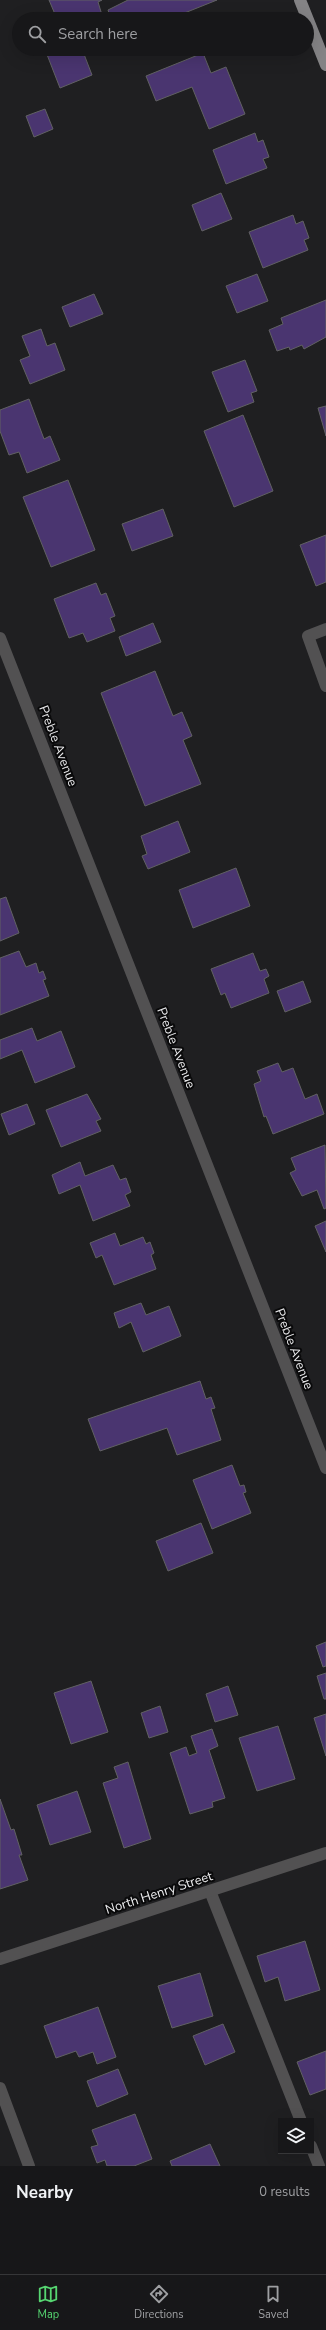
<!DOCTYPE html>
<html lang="en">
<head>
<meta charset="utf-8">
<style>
	body { margin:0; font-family:"Nunito Sans",sans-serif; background:#242426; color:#f1f3f6 }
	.controls { position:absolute; right:12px; bottom:12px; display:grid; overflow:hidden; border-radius:0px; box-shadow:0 4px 16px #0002 }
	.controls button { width:36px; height:36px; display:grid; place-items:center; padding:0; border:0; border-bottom:1px solid #363638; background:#171719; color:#f1f3f6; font:20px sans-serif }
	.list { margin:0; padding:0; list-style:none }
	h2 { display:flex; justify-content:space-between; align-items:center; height:52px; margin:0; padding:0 16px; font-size:17px }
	h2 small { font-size:13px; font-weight:400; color:#9e9fa2 }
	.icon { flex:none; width:22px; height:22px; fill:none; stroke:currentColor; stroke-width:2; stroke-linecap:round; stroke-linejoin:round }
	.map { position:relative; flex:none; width:326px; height:2166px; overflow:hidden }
	.search { position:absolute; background:#171719; box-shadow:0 4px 16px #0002; left:12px; right:12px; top:12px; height:44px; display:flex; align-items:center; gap:10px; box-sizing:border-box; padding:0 14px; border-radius:22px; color:#9e9fa2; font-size:15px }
	.sheet { height:108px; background:#171719 }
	nav { display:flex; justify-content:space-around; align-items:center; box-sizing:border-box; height:56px; border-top:1px solid #363638; background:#171719; font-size:11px; color:#9e9fa2 }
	nav a { display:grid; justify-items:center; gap:2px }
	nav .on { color:#56d671 }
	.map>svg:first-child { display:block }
	.building { fill:#4a3570; stroke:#616163 }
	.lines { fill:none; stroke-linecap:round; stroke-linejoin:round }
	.minor { stroke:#525152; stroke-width:12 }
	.major { stroke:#848385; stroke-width:12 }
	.labels { text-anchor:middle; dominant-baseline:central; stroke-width:4; stroke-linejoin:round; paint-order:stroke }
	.street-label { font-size:13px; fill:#ebebed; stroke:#09090a }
</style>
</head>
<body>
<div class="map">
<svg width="326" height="2166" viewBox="0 0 326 2166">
	<rect width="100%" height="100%" fill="#1f1f21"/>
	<g class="building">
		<polygon points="49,0 102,0 98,2 102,15 92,19 57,19"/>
		<polygon points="128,0 217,0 177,16 179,19 111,19 108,10"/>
		<polygon points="54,49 82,49 92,75 60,88 46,52"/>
		<polygon points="203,53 211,73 226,67 245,114 209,129 192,87 156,101 146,76"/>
		<polygon points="45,109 53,129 34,137 26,116"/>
		<polygon points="255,133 258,142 263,140 269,157 263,159 267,168 226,184 213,150"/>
		<polygon points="221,193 232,219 202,231 192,205"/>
		<polygon points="293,215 296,224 303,221 309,238 304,240 308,250 263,268 249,232"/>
		<polygon points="257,274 268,301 237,313 226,286"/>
		<polygon points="94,294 103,314 70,327 62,307"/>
		<polygon points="326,300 326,337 304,349 302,345 290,350 289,347 277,351 269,330 283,324 281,318"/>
		<polygon points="41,329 47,346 55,343 65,370 30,384 20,360 30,356 22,336"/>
		<polygon points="245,360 257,391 251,393 254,402 228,412 212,372"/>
		<polygon points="29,399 44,439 50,436 60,460 27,473 19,452 9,455 0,431 0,410"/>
		<polygon points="326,406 326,436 318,408"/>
		<polygon points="243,415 273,491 234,507 204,431"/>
		<polygon points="68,480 95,550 51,567 23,497"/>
		<polygon points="163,509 173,536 132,551 122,524"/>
		<polygon points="326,535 326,582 316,586 300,545"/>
		<polygon points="96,583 101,595 106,593 115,616 110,618 115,631 87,642 83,633 69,638 54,599"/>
		<polygon points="153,623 161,642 126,656 119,637"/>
		<polygon points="155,671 173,716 182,712 192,736 183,740 201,784 145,806 101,693"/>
		<polygon points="178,821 190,852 148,869 142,856 147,854 141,836"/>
		<polygon points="236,868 250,906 193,928 179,890"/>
		<polygon points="6,897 19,933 0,941 0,899"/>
		<polygon points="19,951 26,967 36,963 39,973 43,971 46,979 43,980 49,996 0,1015 0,958"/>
		<polygon points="253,953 260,971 266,969 269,976 264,979 269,993 231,1008 225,993 221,995 211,969"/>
		<polygon points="303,981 311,1002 285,1012 277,991"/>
		<polygon points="32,1028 37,1041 61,1031 75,1067 35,1083 22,1050 0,1059 0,1040"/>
		<polygon points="278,1063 282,1072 293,1068 305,1099 317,1094 324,1114 273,1134 266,1116 264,1117 254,1084 261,1081 257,1071"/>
		<polygon points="87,1094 101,1119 96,1121 101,1131 61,1147 46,1110"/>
		<polygon points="27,1104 35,1124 9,1135 1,1114"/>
		<polygon points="325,1145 326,1208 324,1209 317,1190 302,1196 290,1173 296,1170 291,1158"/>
		<polygon points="80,1162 85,1176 113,1165 120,1180 126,1178 131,1192 125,1195 130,1206 93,1221 80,1185 59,1194 52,1175"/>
		<polygon points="326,1221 326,1252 315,1226"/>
		<polygon points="115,1233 120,1246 143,1237 146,1244 150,1242 154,1253 151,1255 156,1269 114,1285 102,1255 96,1258 90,1243"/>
		<polygon points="141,1303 146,1315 169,1306 181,1336 143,1352 131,1322 119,1328 114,1313"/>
		<polygon points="200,1381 206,1399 211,1397 215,1408 211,1409 221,1440 177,1455 167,1428 100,1451 88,1419"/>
		<polygon points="232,1465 240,1486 244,1485 246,1492 243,1493 251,1513 212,1529 193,1480"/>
		<polygon points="201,1523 213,1553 168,1571 156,1541"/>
		<polygon points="326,1642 326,1666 323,1667 316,1646"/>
		<polygon points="326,1673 326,1699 324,1699 317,1676"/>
		<polygon points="91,1681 108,1732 71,1744 54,1693"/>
		<polygon points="228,1686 238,1715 215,1722 206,1694"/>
		<polygon points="160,1706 168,1732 149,1738 141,1713"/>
		<polygon points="326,1714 326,1756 314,1718"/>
		<polygon points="278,1726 295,1779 257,1791 239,1738"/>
		<polygon points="212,1729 218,1746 209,1750 225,1798 212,1802 213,1807 190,1814 170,1753 186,1747 189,1756 197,1753 191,1736"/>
		<polygon points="128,1762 151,1839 124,1848 103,1783 118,1778 114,1767"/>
		<polygon points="77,1791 91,1832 50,1845 37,1805"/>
		<polygon points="0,1799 11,1830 14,1829 22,1855 19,1855 28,1880 0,1889"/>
		<polygon points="305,1941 320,1990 285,2001 278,1977 265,1982 257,1956"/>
		<polygon points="200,1973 213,2016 172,2028 158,1986"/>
		<polygon points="98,2007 116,2057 97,2064 93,2052 79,2057 76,2051 56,2058 44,2026"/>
		<polygon points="223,2024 235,2052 205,2065 193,2036"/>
		<polygon points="326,2051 326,2089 310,2095 297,2062"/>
		<polygon points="118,2069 128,2094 97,2107 87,2081"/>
		<polygon points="135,2114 152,2159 134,2166 107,2166 105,2160 97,2163 91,2147 98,2145 92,2130"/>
		<polygon points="210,2144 220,2166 172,2166 170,2161"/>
	</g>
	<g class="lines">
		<g class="minor">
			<polyline points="326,629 308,636 326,686"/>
			<polyline points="0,638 326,1468"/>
			<polyline points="210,1891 301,2121"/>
			<polyline points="0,1959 326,1853"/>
			<polyline points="0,2088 29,2166"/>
			<polyline points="311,2146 319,2166"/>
		</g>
		<polyline class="major" points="300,0 326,65"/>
	</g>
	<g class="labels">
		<g class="street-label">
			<text transform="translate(58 746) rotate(69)">Preble Avenue</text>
			<text transform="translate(176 1048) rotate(69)">Preble Avenue</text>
			<text transform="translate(294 1349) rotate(69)">Preble Avenue</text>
			<text transform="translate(159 1893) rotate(-18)">North Henry Street</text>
		</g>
	</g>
</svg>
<div class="controls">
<button><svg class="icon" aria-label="layers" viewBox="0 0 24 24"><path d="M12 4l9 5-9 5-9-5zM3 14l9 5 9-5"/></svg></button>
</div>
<div class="search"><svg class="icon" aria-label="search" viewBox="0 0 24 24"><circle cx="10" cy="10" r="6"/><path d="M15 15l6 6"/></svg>Search here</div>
</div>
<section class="sheet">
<h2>Nearby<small>0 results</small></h2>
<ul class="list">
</ul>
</section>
<nav>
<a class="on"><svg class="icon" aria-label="map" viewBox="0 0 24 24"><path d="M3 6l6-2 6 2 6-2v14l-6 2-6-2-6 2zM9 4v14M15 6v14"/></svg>Map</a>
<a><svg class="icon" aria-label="directions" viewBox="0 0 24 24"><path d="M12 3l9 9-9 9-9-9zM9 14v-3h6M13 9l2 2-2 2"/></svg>Directions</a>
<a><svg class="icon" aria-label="saved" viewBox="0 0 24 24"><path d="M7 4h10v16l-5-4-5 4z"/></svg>Saved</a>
</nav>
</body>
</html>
